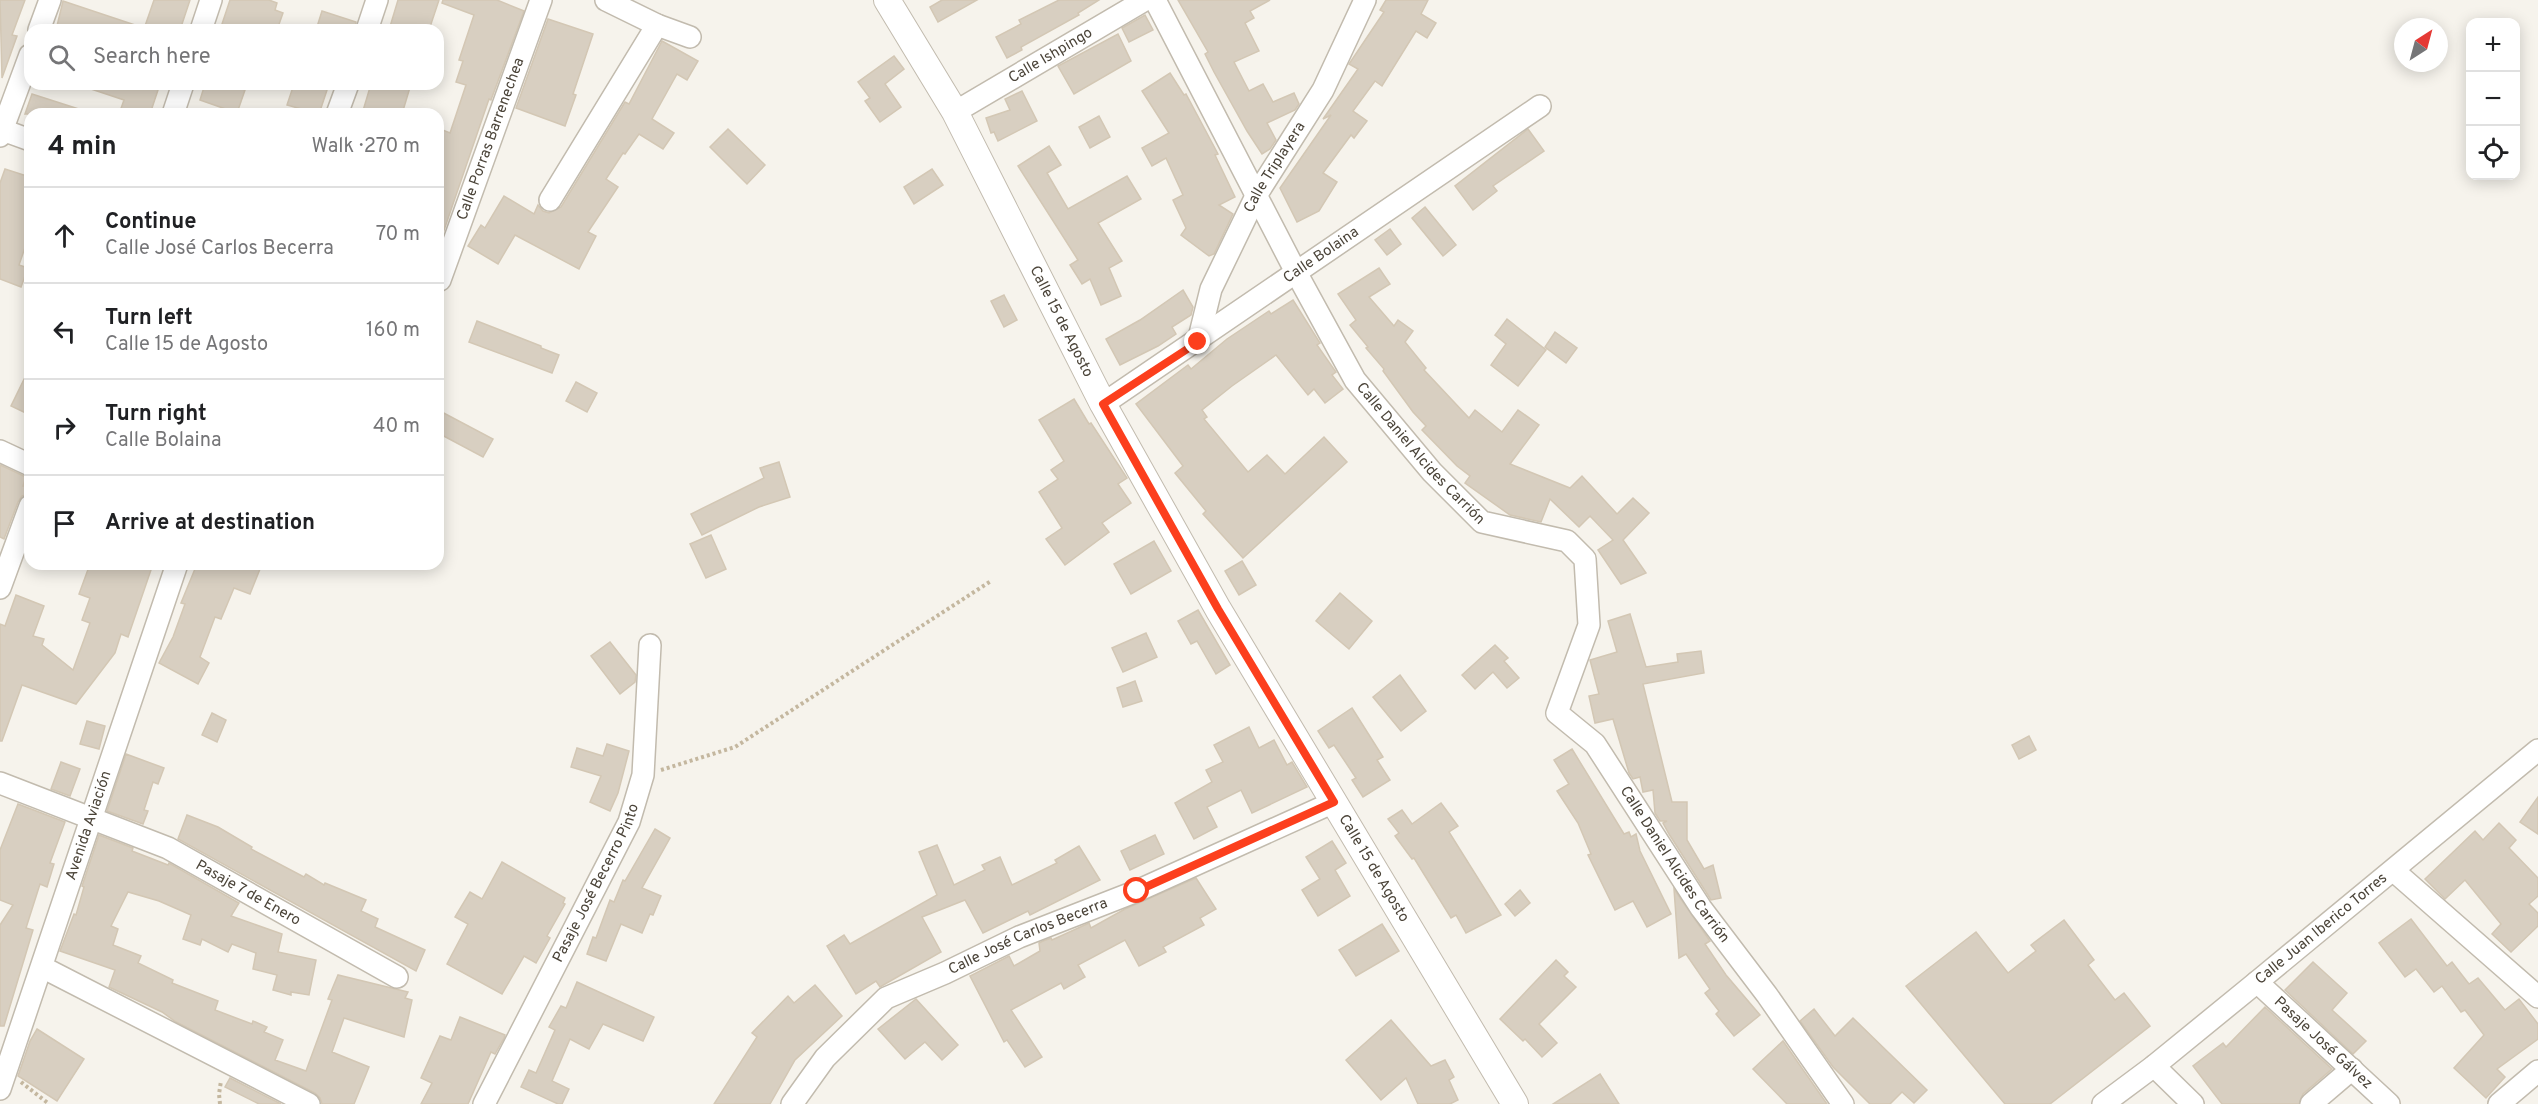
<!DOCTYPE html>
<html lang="en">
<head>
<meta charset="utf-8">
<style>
	body { margin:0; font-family:Overpass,sans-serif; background:#f6f6f6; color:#202124 }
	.controls { position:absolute; right:18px; top:18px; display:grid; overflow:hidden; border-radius:12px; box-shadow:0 3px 15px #0003 }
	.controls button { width:54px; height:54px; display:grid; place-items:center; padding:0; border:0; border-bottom:2px solid #e0e0e0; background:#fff; color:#202124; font:30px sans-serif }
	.compass { position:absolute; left:2394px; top:18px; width:54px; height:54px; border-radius:50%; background:#fff; box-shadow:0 3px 15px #0003; rotate:36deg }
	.stop { position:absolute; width:18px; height:18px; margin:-14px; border:4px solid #fc3f1d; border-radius:50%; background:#fff }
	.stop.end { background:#fc3f1d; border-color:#fff; box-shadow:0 2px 6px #0008 }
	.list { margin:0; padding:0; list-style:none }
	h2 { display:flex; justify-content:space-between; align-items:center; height:78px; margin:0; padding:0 24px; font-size:26px }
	h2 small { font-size:20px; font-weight:400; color:#757577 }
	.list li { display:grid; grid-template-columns:39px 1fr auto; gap:18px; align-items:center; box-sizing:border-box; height:96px; padding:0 24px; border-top:2px solid #e0e0e0 }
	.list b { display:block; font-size:22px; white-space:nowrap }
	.list p { margin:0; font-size:20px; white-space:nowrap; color:#757577 }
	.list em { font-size:20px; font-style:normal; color:#757577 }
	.icon { flex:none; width:33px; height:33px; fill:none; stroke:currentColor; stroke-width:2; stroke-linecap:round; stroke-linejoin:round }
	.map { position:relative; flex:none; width:2538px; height:1104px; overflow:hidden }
	.search { position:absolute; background:#fff; box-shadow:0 3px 15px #0003; left:24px; top:24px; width:420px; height:66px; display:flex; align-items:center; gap:15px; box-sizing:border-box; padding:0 21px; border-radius:18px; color:#757577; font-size:22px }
	.panel { position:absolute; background:#fff; box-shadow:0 3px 15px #0003; left:24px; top:108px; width:420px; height:462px; border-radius:18px }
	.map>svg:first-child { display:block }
	.building { fill:#d8cfc1; stroke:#d3c7b4; stroke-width:1.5 }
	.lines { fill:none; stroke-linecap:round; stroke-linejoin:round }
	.minor-casing { stroke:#c2bbae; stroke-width:24 }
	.tertiary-casing { stroke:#c2bbae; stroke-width:28 }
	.path { stroke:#c4b79f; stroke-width:4; stroke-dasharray:3 3; stroke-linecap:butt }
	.minor { stroke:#fff; stroke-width:21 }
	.tertiary { stroke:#fff; stroke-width:26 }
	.route { stroke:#fc3f1d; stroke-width:8 }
	.labels { text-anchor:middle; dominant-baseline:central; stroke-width:5; stroke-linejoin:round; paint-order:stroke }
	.street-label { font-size:15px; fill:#4b4439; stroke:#fff }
</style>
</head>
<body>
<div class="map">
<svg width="2538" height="1104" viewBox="0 0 2538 1104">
	<rect width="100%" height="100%" fill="#f6f3ec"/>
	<g class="building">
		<polygon points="0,0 25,0 12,35 17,36 2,78"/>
		<polygon points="154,0 190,0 180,30 158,30 145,26"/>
		<polygon points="230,0 269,0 277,3 275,10 283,13 278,27 271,25 269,30 220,30"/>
		<polygon points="398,0 439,0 429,30 389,30"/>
		<polygon points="443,0 497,0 524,11 491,100 489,99 441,239 438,238 438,128 450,133 466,85 456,82 463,61 459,60 474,15 442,3"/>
		<polygon points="942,0 977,0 938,22 930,7"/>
		<polygon points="1059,0 1099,0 1078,13 1079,15 1021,47 1022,50 1007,58 996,37 1021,24 1019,20"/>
		<polygon points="1178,0 1270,0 1250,11 1254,18 1245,23 1259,51 1234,62 1249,91 1263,84 1273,102 1294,93 1299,104 1295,110 1267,123 1276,140 1270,149 1262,154 1247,131 1214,72 1205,54 1208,52"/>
		<polygon points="1386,0 1428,0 1421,14 1436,23 1427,38 1416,31 1382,86 1375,81 1353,111 1367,121 1354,138 1351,135 1323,173 1337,182 1319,211 1297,222 1280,188 1331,115 1323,119 1358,69 1349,64 1384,12 1380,10"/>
		<polygon points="63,1 141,27 140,30 56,30"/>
		<polygon points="322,11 356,22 355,30 316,30"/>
		<polygon points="1145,15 1153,30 1129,42 1122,28"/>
		<polygon points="548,19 593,34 573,94 576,95 565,126 516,108"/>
		<polygon points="1118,34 1131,61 1074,94 1058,66"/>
		<polygon points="662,41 698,61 687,80 677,74 652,119 674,133 663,149 639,134 625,154 623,153 606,179 618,187 588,232 596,236 579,269 515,235 498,264 468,246 481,225 485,228 504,196 534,214 538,205 543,211 549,213 561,207 625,102 629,104"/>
		<polygon points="894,56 904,69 885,84 901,107 880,122 865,101 870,98 858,82"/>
		<polygon points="1170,73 1184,95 1186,94 1218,154 1215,155 1235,197 1219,205 1233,214 1214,254 1209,256 1181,235 1186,228 1173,200 1183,195 1166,158 1152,166 1142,148 1169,133 1142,91"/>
		<polygon points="86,84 160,84 150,114 119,114 124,100 85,87"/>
		<polygon points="205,84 226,84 245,90 237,113 200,100"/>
		<polygon points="294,84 329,84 319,114 287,105"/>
		<polygon points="371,84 411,84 402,114 362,114"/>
		<polygon points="1022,91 1037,121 998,141 994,132 991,133 986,118 1010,110 1005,99"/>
		<polygon points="32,94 85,111 84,114 25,114"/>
		<polygon points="1099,116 1110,137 1090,148 1079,127"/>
		<polygon points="728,129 765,165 747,184 710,147"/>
		<polygon points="1528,129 1544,151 1493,186 1497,191 1473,210 1455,186"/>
		<polygon points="1049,146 1061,165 1047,173 1068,209 1127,176 1141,199 1098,223 1122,261 1109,268 1121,296 1101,305 1090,279 1082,284 1070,265 1078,260 1018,166"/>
		<polygon points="5,169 30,177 30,233 19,265 28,268 21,287 0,279 0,183"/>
		<polygon points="932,169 943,185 914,204 904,187"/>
		<polygon points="1425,207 1456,245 1443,256 1412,218"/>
		<polygon points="1390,229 1401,244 1387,255 1375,240"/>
		<polygon points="1379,268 1390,284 1369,297 1394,326 1398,320 1413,331 1405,342 1426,368 1424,370 1469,418 1475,410 1502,432 1518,410 1539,425 1510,464 1570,488 1582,476 1617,514 1633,498 1649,513 1623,540 1646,573 1621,584 1598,550 1613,540 1590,516 1579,527 1550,499 1541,522 1510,515 1465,483 1470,476 1457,466 1422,430 1426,426 1413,412 1383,371 1384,369 1366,348 1368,347 1350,325 1356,320 1338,294"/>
		<polygon points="1183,290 1193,307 1191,315 1172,327 1176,334 1158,346 1120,365 1106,339 1140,320"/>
		<polygon points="1004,295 1017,320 1004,327 991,301"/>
		<polygon points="1293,300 1320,343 1317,345 1336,372 1332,375 1343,389 1325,403 1314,389 1308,395 1276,355 1232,386 1202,410 1207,417 1204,419 1248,472 1267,455 1285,474 1324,437 1347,462 1243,558 1203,514 1206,511 1175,473 1183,466 1136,404 1188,365 1191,369 1227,339 1269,311 1271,314"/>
		<polygon points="1507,319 1546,350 1518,386 1491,365 1506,344 1495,335"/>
		<polygon points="477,321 541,346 541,348 559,355 552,373 469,342"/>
		<polygon points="1555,332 1577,348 1566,363 1545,347"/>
		<polygon points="30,367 30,415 11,406"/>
		<polygon points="576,382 597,393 587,412 566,401"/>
		<polygon points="1074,399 1089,424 1091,423 1127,478 1118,484 1131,503 1102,523 1109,532 1065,565 1046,539 1062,528 1039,492 1058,479 1051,470 1064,461 1039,420"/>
		<polygon points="438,410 493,439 483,457 438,433"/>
		<polygon points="779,462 790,497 759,507 702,535 691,514 764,478 760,468"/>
		<polygon points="0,465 26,477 23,486 30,488 30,494 22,496 18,502 4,539 0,537"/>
		<polygon points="711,535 726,569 706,578 690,544"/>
		<polygon points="1154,541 1171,571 1131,594 1114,564"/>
		<polygon points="1242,561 1256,585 1239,595 1225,571"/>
		<polygon points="90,564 153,564 128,637 121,634 115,653 76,704 22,685 2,741 0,741 0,624 5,626 16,595 44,606 33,636 44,639 42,645 73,670 90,623 82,620 90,598 79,594"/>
		<polygon points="197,564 262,564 250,594 234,588 221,619 215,617 200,657 209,663 198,684 159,663 173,637 185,604 181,603"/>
		<polygon points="1340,593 1372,621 1349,649 1316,621"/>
		<polygon points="1198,610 1230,665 1216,674 1197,641 1191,644 1178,621"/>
		<polygon points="1630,614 1646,667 1678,662 1677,654 1701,651 1704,673 1643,684 1672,802 1687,802 1687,840 1704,869 1713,865 1721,898 1711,900 1669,834 1663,823 1667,821 1660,821 1655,813 1653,790 1643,792 1640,777 1633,779 1629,773 1613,719 1595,723 1589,696 1599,694 1590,660 1617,652 1608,621"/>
		<polygon points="1146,633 1157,657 1123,672 1112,648"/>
		<polygon points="610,642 636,675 635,682 620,694 591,656"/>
		<polygon points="1495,645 1508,658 1504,661 1519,678 1507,688 1493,672 1475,689 1462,675"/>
		<polygon points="1400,675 1426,711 1401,731 1373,697"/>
		<polygon points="1135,681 1142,701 1123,707 1117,688"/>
		<polygon points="1352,708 1383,757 1377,760 1390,780 1363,797 1352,780 1356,778 1334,745 1329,748 1318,731"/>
		<polygon points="212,713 226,720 217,742 202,735"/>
		<polygon points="87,721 105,726 99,749 80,744"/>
		<polygon points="1249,727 1259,748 1274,740 1287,765 1292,762 1307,787 1252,813 1241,790 1207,807 1217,827 1194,839 1175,803 1212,782 1206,770 1223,762 1214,745"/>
		<polygon points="2029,736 2036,750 2019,759 2012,745"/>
		<polygon points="607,744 629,751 618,793 610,811 590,802 601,776 571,767 577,748 603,756"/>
		<polygon points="1572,749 1624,834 1629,832 1631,837 1636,834 1640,851 1671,914 1647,927 1633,901 1615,910 1588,855 1591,854 1578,823 1557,791 1569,784 1554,760"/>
		<polygon points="126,754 164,768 158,784 153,782 144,810 148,811 143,824 107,811"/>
		<polygon points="61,762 80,769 70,796 51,789"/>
		<polygon points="2538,797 2538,834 2520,822"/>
		<polygon points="1441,803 1458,826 1449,832 1501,915 1466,933 1456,915 1451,918 1414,858 1412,859 1395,836 1399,833 1388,819 1402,810 1412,824"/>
		<polygon points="18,804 65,822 50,863 54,864 47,887 40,884 26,928 33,930 4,1026 0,1026 0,925 13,905 0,900 0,850"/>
		<polygon points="187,815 218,827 252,847 251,849 304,877 306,874 324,885 325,883 366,900 361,911 378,919 375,927 425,950 416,971 178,839"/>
		<polygon points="2499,823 2516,840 2509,848 2538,878 2538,896 2529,904 2538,913 2538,926 2511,952 2492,934 2501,924 2465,880 2445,899 2425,879 2475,831 2483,840"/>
		<polygon points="655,829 670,838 642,888 661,896 653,915 650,914 642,933 621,924 606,961 587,954 593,937 596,938 610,900 614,902 623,880 625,881"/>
		<polygon points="99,835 133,848 132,851 168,865 169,863 239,903 231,916 282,934 278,952 316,960 309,995 291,992 291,995 273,990 277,975 253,969 256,953 232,944 228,952 202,939 200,945 183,939 191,915 159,901 128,892 111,926 118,929 113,945 141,956 138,963 173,980 172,983 218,1001 215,1010 252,1024 253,1021 267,1027 264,1032 283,1040 275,1060 306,1071 332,1000 328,999 338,975 408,992 405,998 412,1000 404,1037 344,1018 332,1052 369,1067 354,1104 322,1104 320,1098 315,1093 176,1022 162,1012 109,987 115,970 60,951 74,914 76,915 84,887 82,886"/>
		<polygon points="1155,835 1164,854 1130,870 1121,851"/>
		<polygon points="1332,841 1346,863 1335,870 1350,896 1318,916 1302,890 1320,879 1306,857"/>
		<polygon points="937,845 954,885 985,870 982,865 1000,857 1012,885 1057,863 1055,860 1079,846 1100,880 1030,915 1028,911 983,933 965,900 922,917 941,952 880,987 876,981 856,994 827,946 844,935 850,944 937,895 919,852"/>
		<polygon points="502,862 565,898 563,903 565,904 547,936 550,938 536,963 524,956 502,994 447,964 468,924 455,917 470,892 482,899"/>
		<polygon points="1196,878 1216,909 1200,918 1204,925 1163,947 1166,952 1139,966 1125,940 1078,965 1085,977 1064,989 1061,983 1011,1010 1042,1057 1025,1067 1007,1040 1004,1042 970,976 1009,956 1014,966 1040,951 1039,943 1043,941 1051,938 1052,940 1089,923 1091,928 1125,909"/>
		<polygon points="1674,889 1710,941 1705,944 1726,975 1760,1015 1734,1036 1716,1014 1719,1011 1705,993 1710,989 1686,954 1679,958"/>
		<polygon points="1520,890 1530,903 1515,916 1505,904"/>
		<polygon points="2411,919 2447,966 2452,962 2469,984 2478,978 2505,1010 2519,999 2538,1024 2538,1039 2497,1069 2505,1077 2486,1098 2454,1068 2484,1035 2465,1010 2461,1012 2442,986 2434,992 2416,969 2405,977 2379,943"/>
		<polygon points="2064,920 2094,960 2088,965 2115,1000 2124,993 2150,1026 2050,1104 2005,1104 1906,986 1976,932 2008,973 2036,951 2031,945"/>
		<polygon points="1382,924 1399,951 1356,976 1339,950"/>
		<polygon points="1556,960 1568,972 1564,976 1576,987 1539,1024 1557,1043 1542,1057 1525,1039 1523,1041 1500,1019"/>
		<polygon points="2313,962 2347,993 2332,1010 2366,1041 2353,1054 2285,990"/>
		<polygon points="577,982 654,1017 643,1041 603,1024 589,1049 570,1039 552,1081 569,1089 562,1104 558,1104 521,1087 529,1070 536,1073 555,1030 549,1027 561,1006 566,1008"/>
		<polygon points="815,985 842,1016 795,1060 770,1104 714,1104 757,1037 752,1033 788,996 794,1003"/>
		<polygon points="916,999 958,1045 942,1060 925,1042 905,1059 878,1029"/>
		<polygon points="2265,1007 2332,1069 2303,1094 2299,1104 2222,1104 2193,1066 2223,1043 2226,1047"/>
		<polygon points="1814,1009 1835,1036 1853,1018 1927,1090 1914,1103 1902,1092 1890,1104 1870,1104 1833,1067 1800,1021"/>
		<polygon points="460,1017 505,1035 504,1038 495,1054 491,1052 468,1104 421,1104 432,1083 421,1078 440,1036 451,1040"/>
		<polygon points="1391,1020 1431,1066 1445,1060 1454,1077 1449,1080 1458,1100 1450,1104 1418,1104 1406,1078 1381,1100 1346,1060"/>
		<polygon points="37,1029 84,1059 57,1101 18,1076 30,1041"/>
		<polygon points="1783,1041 1827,1104 1787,1104 1753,1069"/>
		<polygon points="1600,1074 1619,1104 1553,1104"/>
		<polygon points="230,1078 281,1104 259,1104 225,1087"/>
	</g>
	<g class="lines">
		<g class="minor-casing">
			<g id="minor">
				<polyline points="606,0 657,25 690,37"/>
				<path id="s1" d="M 1155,0 L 1297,274 L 1355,380 L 1432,472 L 1482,522 L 1567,541 L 1585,559 L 1589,625 L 1557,713 L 1595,744 L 1701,908 L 1767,995 L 1843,1104"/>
				<polyline points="39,30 50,0"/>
				<polyline points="201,30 211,0"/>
				<polyline points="367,30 377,0"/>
				<path id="s2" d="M 955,112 L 1145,0"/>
				<polyline points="173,114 183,84"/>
				<polyline points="337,114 348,84"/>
				<polyline points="0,129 30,140"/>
				<polyline points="0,136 30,55"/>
				<polyline points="550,200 657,25"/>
				<path id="s3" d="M 438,279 L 440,280 L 541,0"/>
				<path id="s4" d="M 1198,342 L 1211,289 L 1257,194 L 1323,90 L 1365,0"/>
				<path id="s5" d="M 1103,404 L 1540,106"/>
				<polyline points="0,451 30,465"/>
				<polyline points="0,588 30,506"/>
				<path id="s6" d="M 0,783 L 168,848 L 397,977"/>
				<polyline points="2394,871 2538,997"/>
				<polyline points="42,967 309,1104"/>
				<path id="s7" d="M 2257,982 L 2389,1104"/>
				<polyline points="2154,1066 2193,1104"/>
				<path id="s8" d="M 0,1089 L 177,564"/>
				<path id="s9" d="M 484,1104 L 629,822 L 643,775 L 650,645"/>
				<path id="s10" d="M 792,1104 L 825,1058 L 886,998 L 945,973 L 1019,937 L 1137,891 L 1334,802"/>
				<path id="s11" d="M 2103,1104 L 2154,1066 L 2257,982 L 2538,750"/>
				<polyline points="2311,1104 2352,1069"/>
				<polyline points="2499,1104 2538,1071"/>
			</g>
		</g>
		<g class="tertiary-casing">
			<g id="tertiary">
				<path id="s12" d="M 887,0 L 955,112 L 1103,404 L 1218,609 L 1515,1104"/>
			</g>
		</g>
		<g class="path">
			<polyline points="661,770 735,747 991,581"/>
			<polyline points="21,1082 49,1104"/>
			<polyline points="220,1104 219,1094 221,1081"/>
		</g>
		<use href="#minor" class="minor"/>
		<use href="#tertiary" class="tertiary"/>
	</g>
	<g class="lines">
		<polyline class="route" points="1137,891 1334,802 1218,609 1103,404 1198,342"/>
	</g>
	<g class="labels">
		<g class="street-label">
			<text stroke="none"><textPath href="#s2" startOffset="111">Calle Ishpingo</textPath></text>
			<text stroke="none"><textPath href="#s3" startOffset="152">Calle Porras Barrenechea</textPath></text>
			<text stroke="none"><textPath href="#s4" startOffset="192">Calle Triplayera</textPath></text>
			<text stroke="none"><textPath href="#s5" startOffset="264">Calle Bolaina</textPath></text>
			<text stroke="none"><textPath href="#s12" startOffset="366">Calle 15 de Agosto</textPath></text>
			<text stroke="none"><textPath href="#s1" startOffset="528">Calle Daniel Alcides Carrión</textPath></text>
			<text stroke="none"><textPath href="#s8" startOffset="278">Avenida Aviación</textPath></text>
			<text stroke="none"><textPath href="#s1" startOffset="1086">Calle Daniel Alcides Carrión</textPath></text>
			<text stroke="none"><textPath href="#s12" startOffset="996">Calle 15 de Agosto</textPath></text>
			<text stroke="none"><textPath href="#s9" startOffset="248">Pasaje José Becerro Pinto</textPath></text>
			<text stroke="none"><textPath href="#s6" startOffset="272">Pasaje 7 de Enero</textPath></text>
			<text stroke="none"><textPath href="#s11" startOffset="280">Calle Juan Iberico Torres</textPath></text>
			<text stroke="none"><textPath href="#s10" startOffset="297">Calle José Carlos Becerra</textPath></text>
			<text stroke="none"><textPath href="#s7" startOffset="90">Pasaje José Gálvez</textPath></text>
		</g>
	</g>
</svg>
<div class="controls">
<button>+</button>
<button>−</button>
<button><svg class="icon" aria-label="locate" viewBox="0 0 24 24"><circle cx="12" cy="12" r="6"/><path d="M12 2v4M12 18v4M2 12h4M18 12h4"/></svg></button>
</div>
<svg class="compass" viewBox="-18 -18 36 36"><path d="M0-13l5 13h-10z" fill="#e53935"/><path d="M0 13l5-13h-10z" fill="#757577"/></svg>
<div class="stop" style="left:1137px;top:891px"></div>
<div class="stop end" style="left:1198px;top:342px"></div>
<div class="search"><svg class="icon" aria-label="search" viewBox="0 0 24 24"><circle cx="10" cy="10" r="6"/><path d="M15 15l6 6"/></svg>Search here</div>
<section class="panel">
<h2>4 min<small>Walk · 270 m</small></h2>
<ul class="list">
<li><svg class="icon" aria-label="ahead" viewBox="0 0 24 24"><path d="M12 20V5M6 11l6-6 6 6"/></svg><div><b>Continue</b><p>Calle José Carlos Becerra</p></div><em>70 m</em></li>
<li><svg class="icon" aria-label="left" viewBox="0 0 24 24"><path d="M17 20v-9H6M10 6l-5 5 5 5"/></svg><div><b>Turn left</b><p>Calle 15 de Agosto</p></div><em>160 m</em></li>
<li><svg class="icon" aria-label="right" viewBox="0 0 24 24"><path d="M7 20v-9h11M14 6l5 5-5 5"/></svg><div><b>Turn right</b><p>Calle Bolaina</p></div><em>40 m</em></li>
<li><svg class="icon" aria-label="arrive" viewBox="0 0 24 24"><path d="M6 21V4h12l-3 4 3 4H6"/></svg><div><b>Arrive at destination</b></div></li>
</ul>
</section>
</div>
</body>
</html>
